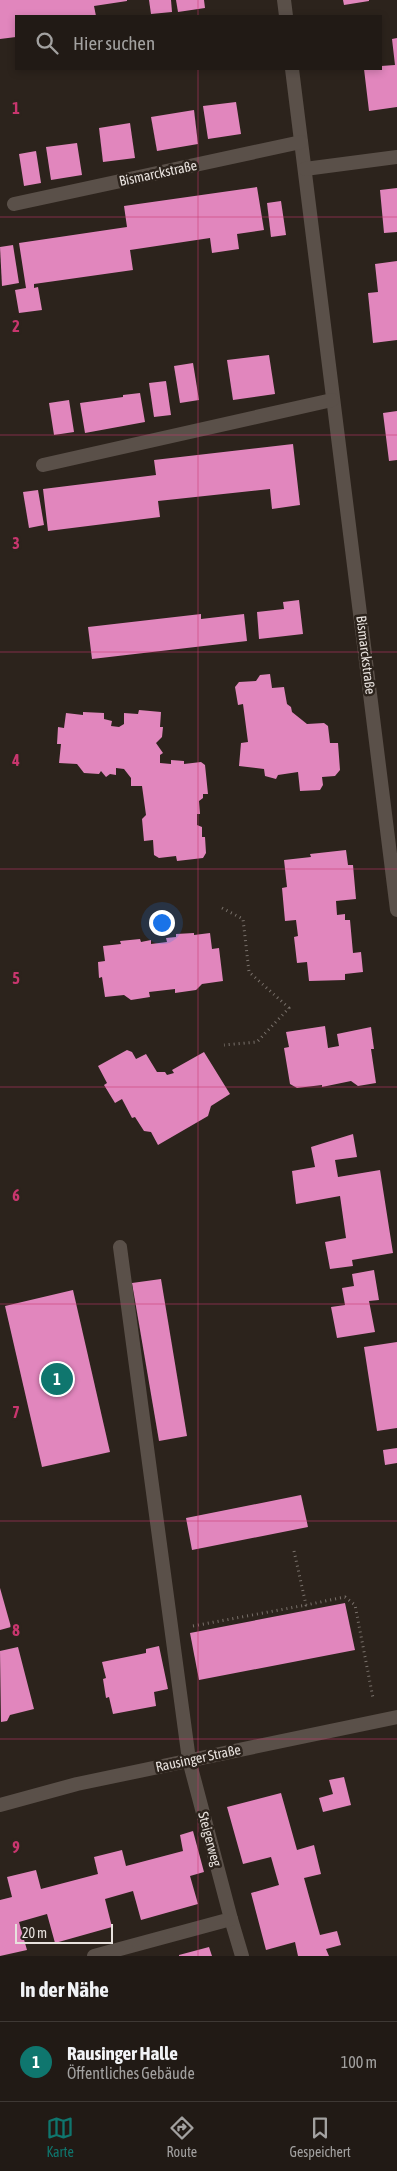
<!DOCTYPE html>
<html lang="de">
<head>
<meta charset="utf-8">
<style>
	body { margin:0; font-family:"Asap Condensed",sans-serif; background:#2d2722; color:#f1f3f6 }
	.scale { position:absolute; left:15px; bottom:12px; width:98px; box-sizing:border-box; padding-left:5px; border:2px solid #e7e1dd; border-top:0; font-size:14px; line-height:18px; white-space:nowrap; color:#e7e1dd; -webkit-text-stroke:4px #2c231c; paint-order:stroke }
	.you { position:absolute; left:161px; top:922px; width:18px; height:18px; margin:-12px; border:4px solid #fff; border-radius:50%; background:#1a73e8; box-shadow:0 0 0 8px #1a73e833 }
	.badge { display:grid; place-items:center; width:32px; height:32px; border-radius:50%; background:#0f766e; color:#fff; font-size:16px; font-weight:700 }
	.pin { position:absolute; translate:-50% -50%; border:2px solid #fff; box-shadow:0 1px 5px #0006 }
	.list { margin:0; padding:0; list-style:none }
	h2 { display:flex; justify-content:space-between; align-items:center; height:65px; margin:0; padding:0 20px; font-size:21px }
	h2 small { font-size:16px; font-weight:400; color:#a2a1a0 }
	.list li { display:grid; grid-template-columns:32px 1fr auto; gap:15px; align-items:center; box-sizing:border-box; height:80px; padding:0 20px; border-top:1px solid #3e3834 }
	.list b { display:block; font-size:19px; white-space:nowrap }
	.list p { margin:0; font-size:16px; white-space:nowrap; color:#a2a1a0 }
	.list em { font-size:16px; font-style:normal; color:#a2a1a0 }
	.icon { flex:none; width:28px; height:28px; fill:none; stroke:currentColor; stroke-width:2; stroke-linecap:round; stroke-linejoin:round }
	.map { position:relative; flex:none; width:397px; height:1956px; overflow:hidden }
	.search { position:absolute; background:#211a15; box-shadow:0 2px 8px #0003; left:15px; right:15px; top:15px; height:55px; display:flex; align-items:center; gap:12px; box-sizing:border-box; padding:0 18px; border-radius:0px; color:#a2a1a0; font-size:19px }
	.sheet { height:145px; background:#211a15 }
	nav { display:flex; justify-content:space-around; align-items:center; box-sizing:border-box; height:70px; border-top:1px solid #3e3834; background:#211a15; font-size:14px; color:#a2a1a0 }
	nav a { display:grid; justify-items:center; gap:2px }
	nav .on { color:#0f766e }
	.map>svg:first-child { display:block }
	.building { fill:#e186bd }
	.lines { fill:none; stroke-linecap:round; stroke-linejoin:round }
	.path { stroke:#79716b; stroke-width:3; stroke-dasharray:1 4; stroke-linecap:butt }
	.service { stroke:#5a5049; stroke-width:14 }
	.minor { stroke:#5a5049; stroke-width:14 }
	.grid { fill:none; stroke:#c8366e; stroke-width:1; stroke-opacity:0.55 }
	.labels { text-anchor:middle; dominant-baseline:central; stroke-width:5; stroke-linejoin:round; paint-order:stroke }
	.street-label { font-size:14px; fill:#e7e1dd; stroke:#2c231c }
	.grid-label { font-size:16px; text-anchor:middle; font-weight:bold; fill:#c8366e; stroke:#2c231c; stroke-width:5; stroke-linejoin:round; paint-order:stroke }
</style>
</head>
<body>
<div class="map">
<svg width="397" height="1956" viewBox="0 0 397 1956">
	<rect width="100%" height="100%" fill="#2c231c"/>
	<g class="building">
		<polygon points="0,0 127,0 127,1 94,6 96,16 16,16 16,37 0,39"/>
		<polygon points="149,0 171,0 172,12 151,14"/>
		<polygon points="176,0 204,0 205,8 178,12"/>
		<polygon points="343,0 369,0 369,1 344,5"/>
		<polygon points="397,38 397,107 369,111 364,69 381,69 381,66 395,65 392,39"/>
		<polygon points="236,102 241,134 208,139 203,106"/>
		<polygon points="194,110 198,144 157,151 151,117"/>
		<polygon points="130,123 135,158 103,162 99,128"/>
		<polygon points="77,143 82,175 51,180 46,147"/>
		<polygon points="36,151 41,183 24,186 19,154"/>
		<polygon points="257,187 264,230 237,234 239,249 212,253 210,238 130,250 133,270 34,284 34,288 38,287 42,310 19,313 15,290 26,288 19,243 127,227 124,206"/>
		<polygon points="397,188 397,232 384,233 380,190"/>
		<polygon points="281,201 286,235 271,237 267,203"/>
		<polygon points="13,245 19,283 2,286 0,247"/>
		<polygon points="397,261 397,340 373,343 368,293 378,292 375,264"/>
		<polygon points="269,355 275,394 233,400 227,360"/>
		<polygon points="193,363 199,400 180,403 174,366"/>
		<polygon points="166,381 171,415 154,417 149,383"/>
		<polygon points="140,393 145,422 85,433 80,403 123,397 123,395"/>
		<polygon points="69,400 74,432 54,435 49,403"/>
		<polygon points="397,411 397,460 389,461 383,413"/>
		<polygon points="293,444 300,505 272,509 270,489 158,501 160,517 48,531 43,489 156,475 154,460"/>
		<polygon points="38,490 44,525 29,528 23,492"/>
		<polygon points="299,600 303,634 259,639 257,612 284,609 283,602"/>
		<polygon points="201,614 201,619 244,614 247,641 92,659 88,627"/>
		<polygon points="270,674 272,688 284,687 287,704 291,707 292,712 307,724 324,723 328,726 330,743 338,743 340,770 335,776 322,777 323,785 320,790 300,791 298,772 278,775 276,779 265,776 264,769 239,766 241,743 248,742 243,704 238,705 235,687 239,682 256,681 260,675"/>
		<polygon points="139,710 161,712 160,727 163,727 162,737 156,743 163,753 160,755 160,763 171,764 171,760 184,761 184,764 201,762 205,765 208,794 203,794 203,798 199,801 200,814 197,814 197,825 202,827 202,837 205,837 206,853 203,858 177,861 176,856 159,858 154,855 153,840 144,841 142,819 146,815 142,786 131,786 131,778 124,769 116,768 116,775 110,774 106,777 101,771 99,774 84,773 77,764 59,763 61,744 57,744 58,727 64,728 66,713 83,715 83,712 104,713 104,719 112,721 111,726 119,727 124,724 124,713 138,714"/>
		<polygon points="346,850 348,865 353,865 356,899 336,901 337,915 345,914 345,920 350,920 353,953 361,952 363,972 345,974 345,980 309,981 307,962 297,963 294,937 298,936 296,920 285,921 282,888 287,887 284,860 311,857 310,854"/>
		<polygon points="194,933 194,935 210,933 212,949 219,948 223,981 202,984 196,990 175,993 175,989 149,992 150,997 131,1000 124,995 105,997 102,977 99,978 98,962 105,961 103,946 121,944 120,941 140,939 141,942 151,940 151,944 167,942 166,938 176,937 176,934"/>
		<polygon points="325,1026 328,1048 339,1046 337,1034 371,1027 374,1049 371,1049 376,1083 358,1086 351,1081 322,1087 322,1085 297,1088 290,1084 284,1048 289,1047 286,1032"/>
		<polygon points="127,1050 132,1052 136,1059 146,1054 157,1072 165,1072 167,1075 174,1073 172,1070 204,1052 230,1094 211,1106 208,1116 158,1145 151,1132 144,1131 135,1117 132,1118 122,1099 115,1103 104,1085 107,1083 98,1066"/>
		<polygon points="353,1134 357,1157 335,1160 338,1177 380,1170 393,1253 352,1260 353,1266 330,1269 325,1242 346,1238 340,1196 296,1204 292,1171 315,1167 311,1147"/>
		<polygon points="374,1270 379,1300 369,1301 375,1332 337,1338 331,1307 345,1305 342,1288 354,1286 352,1274"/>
		<polygon points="161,1279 187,1436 159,1441 132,1283"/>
		<polygon points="73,1290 110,1452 42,1467 5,1306"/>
		<polygon points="397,1342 397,1428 377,1431 364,1347"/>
		<polygon points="397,1448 397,1463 385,1465 383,1450"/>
		<polygon points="301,1495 308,1527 192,1550 186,1518"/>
		<polygon points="0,1588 11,1627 0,1630"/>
		<polygon points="345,1603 355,1650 199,1680 190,1633"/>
		<polygon points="159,1646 168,1689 154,1692 156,1706 113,1714 109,1697 106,1698 103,1679 106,1678 102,1662 146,1653 146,1649"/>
		<polygon points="18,1647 34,1709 10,1715 7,1721 1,1722 0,1651"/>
		<polygon points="344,1777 351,1805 323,1812 319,1798 333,1794 329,1780"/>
		<polygon points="281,1793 297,1850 314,1845 321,1874 304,1878 312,1907 320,1935 337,1931 341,1945 326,1949 329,1956 298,1956 295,1942 266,1950 251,1893 279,1885 271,1857 243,1864 227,1807"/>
		<polygon points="193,1831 204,1872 190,1876 198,1904 141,1920 133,1891 105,1899 112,1927 55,1943 47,1914 19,1922 27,1950 0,1956 0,1900 12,1897 7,1877 36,1870 41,1889 98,1874 94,1857 122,1850 126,1866 183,1851 180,1835"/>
		<polygon points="209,1947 212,1956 179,1956 179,1955"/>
	</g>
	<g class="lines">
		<g class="path">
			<polyline points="222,908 243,919 249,972 289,1008 257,1042 224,1045"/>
			<polyline points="294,1551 306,1605 345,1597 355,1605 373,1698"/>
			<polyline points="193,1626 306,1605"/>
		</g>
		<polyline class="service" points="120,1247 189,1760"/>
		<g class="minor">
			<polyline points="284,0 286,16"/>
			<polyline points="292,69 397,910"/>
			<polyline points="305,169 397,157"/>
			<polyline points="14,204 301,142"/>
			<polyline points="43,465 332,400"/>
			<polyline points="0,1805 77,1784 397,1717"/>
			<polyline points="231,1919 242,1956"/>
			<polyline points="94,1956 231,1919 189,1760"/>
		</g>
	</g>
	<path class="grid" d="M 198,0 L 198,16M 198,69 L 198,1956M 0,217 L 397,217M 0,435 L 397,435M 0,652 L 397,652M 0,869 L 397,869M 0,1087 L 397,1087M 0,1304 L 397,1304M 0,1521 L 397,1521M 0,1739 L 397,1739"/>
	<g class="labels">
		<g class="street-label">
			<text transform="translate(158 173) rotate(-12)">Bismarckstraße</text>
			<text transform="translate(366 655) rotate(83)">Bismarckstraße</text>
			<text transform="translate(198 1758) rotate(-12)">Rausinger Straße</text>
			<text transform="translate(210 1839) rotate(75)">Steigerweg</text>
		</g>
	</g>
	<g class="grid-label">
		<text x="16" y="114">1</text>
		<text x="16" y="332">2</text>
		<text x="16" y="549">3</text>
		<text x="16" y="766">4</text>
		<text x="16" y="984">5</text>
		<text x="16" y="1201">6</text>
		<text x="16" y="1418">7</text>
		<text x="16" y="1636">8</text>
		<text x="16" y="1853">9</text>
	</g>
</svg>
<div class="scale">20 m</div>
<div class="you"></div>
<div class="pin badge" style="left:57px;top:1379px">1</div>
<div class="search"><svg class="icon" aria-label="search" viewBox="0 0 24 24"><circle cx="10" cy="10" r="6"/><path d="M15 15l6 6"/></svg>Hier suchen</div>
</div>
<section class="sheet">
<h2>In der Nähe<small></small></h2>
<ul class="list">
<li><span class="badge">1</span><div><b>Rausinger Halle</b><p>Öffentliches Gebäude</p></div><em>100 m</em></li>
</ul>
</section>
<nav>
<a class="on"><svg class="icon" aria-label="map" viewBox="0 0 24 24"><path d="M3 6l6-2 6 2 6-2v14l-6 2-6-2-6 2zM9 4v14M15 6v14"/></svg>Karte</a>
<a><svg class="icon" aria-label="directions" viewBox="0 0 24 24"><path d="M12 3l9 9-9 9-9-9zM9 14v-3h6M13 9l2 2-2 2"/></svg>Route</a>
<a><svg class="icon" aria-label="saved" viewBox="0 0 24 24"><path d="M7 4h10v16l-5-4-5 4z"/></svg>Gespeichert</a>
</nav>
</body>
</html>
